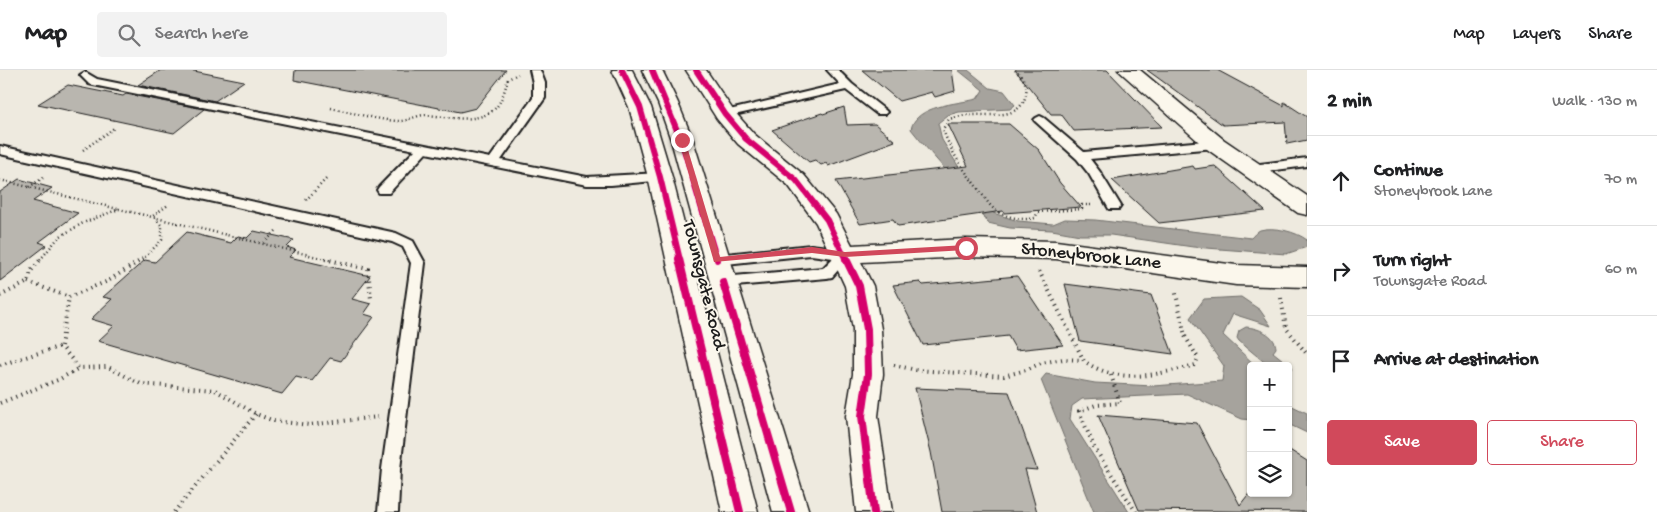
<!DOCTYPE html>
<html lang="en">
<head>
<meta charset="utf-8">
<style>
	body { margin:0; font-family:"Gochi Hand",sans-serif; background:#f2f2f2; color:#202124 }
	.controls { position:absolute; right:15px; bottom:15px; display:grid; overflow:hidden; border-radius:5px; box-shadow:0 1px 4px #0004 }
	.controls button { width:45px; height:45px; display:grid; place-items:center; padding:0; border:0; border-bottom:1px solid #e0e0e0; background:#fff; color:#202124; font:25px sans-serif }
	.stop { position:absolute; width:15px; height:15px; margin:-11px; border:4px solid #d1495b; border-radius:50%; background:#fff }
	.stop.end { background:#d1495b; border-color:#fff; box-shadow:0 1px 5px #0008 }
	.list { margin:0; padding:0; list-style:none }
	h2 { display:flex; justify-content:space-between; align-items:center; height:65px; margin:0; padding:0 20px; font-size:21px }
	h2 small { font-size:16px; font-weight:400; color:#757577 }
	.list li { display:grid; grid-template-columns:32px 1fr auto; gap:15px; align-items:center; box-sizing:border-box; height:90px; padding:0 20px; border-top:1px solid #e0e0e0 }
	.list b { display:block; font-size:19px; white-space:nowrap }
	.list p { margin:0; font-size:16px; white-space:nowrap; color:#757577 }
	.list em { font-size:16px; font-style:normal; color:#757577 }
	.actions { display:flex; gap:10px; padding:15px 20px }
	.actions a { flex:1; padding:11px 0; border:1px solid #d1495b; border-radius:5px; text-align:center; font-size:18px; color:#d1495b }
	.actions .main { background:#d1495b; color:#fff }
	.icon { flex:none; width:28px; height:28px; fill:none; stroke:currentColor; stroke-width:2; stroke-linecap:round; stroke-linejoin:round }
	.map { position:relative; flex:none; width:1307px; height:442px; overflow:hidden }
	header { display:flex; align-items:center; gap:30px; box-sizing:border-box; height:70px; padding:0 25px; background:#fff; border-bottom:1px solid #e0e0e0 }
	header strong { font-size:24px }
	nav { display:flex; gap:28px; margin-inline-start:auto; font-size:18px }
	.search { width:350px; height:45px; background:#f2f2f2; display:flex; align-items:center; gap:12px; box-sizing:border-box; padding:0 18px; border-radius:5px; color:#757577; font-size:19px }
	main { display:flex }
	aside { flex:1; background:#fff }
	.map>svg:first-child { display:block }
	.water { fill:#a6a39d; stroke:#6f6d69 }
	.building { fill:#b9b6af; stroke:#1c1c1c }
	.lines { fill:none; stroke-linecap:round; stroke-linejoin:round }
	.service-casing { stroke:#1c1c1c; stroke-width:4 }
	.minor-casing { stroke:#1c1c1c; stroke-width:3 }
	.tertiary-casing { stroke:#1c1c1c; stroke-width:3 }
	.path-far1 { stroke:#1c1c1c; stroke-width:2.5; stroke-dasharray:1 3; stroke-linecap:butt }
	.path { stroke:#1c1c1c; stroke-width:4; stroke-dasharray:1 4.5; stroke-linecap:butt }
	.service { fill:#fbf7ec; fill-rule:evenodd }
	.minor { fill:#fbf7ec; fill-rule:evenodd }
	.tertiary { fill:#fbf7ec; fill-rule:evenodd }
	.cycleway-far1-casing { stroke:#fbf7ec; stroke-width:9 }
	.cycleway-casing { stroke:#fbf7ec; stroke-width:11 }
	.cycleway-far1 { stroke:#d6006c; stroke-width:6 }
	.cycleway { stroke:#d6006c; stroke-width:8 }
	.route { fill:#d1495b }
	.labels { text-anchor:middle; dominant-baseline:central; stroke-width:4; stroke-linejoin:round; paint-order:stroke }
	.street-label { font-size:19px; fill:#1c1c1c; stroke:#fbf7ec }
</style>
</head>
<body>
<header>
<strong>Map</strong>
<div class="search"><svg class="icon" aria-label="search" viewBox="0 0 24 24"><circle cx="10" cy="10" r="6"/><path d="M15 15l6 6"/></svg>Search here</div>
<nav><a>Map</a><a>Layers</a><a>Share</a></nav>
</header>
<main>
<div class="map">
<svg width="1307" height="442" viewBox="0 0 1307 442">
	<rect width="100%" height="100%" fill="#eeeadf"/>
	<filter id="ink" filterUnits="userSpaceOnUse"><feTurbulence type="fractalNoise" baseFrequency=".02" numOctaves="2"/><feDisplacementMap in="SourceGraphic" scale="10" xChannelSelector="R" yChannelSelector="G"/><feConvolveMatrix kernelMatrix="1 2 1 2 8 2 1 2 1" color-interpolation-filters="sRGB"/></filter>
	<g filter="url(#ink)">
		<g class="water">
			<path d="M 958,0 L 968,0 L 990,18 L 1004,21 L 1015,35 L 1010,39 L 959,42 L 948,45 L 938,53 L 942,70 L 975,123 L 993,143 L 1018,151 L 1053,154 L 1065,149 L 1095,150 L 1251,168 C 1253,166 1257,161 1260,160 C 1274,156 1297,162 1307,170 L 1307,177 L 1286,184 L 1193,177 L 1111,165 L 1080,165 L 1052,160 L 1010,158 L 988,153 C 965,119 936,91 911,59 C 916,35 957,34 977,29 L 983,20 Z"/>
			<polygon points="1241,227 1260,240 1271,256 1233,244 1223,265 1256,296 1251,296 1251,350 1242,349 1187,324 1082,329 1072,336 1070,349 1129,442 1094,442 1041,310 1046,304 1095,313 1153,316 1222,311 1224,296 1190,248 1204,229"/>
			<path d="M 1246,257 C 1258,258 1275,264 1276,278 L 1273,282 L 1293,298 L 1288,300 L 1288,296 L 1269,296 L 1239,271 L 1237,268 L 1239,261 Z"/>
			<polygon points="1288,334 1307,343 1307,363 1288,354"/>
		</g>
		<g class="building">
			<polygon points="161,0 189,0 244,11 215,31 138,15"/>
			<polygon points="295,0 506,0 476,38 460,42 294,10"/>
			<polygon points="862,0 952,0 955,21 935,27 932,22 899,31"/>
			<polygon points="1015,0 1107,0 1162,57 1074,61 1061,44 1051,44"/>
			<polygon points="1147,0 1217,0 1284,36 1284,32 1307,47 1307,70 1287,74 1285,52 1223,55"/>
			<polygon points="68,15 123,26 126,24 204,39 174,63 38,34"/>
			<polygon points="844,37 847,55 875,54 895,71 828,96 826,93 821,95 815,90 809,92 772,60 822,43 823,44"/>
			<polygon points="948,54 1009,54 1039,80 1060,113 1081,137 1004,143 1003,141 898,156 893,149 860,154 836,111 968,96"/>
			<polygon points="1193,96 1195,99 1215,96 1265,141 1159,153 1112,110"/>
			<polygon points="19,109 52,118 33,131 78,143 39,172 47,175 0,211 0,122"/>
			<polygon points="254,161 294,170 287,177 296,180 289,187 370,206 352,229 371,234 364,244 374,247 341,291 330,288 312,311 296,307 282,324 98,271 114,256 91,249 112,229 103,227 145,190 155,192 187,162 231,173 238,166 247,168"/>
			<polygon points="1017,206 1063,275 1016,280 1008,266 923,275 893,215 920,212 923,215"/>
			<polygon points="1065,214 1151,225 1173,284 1080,271"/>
			<polygon points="915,318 1009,322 1037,400 1025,399 1037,442 942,442 931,382"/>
			<polygon points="1098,345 1197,353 1240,435 1251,421 1251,423 1288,423 1288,379 1307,391 1307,442 1139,440"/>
		</g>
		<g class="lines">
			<g class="service-casing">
				<g id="service">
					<polygon points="530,0 540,0 545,13 545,28 501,90 587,107 660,103 666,107 665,110 611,115 587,115 426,83 389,123 379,123 377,120 379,117 415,80 93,15 89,14 80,5 85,2 97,9 490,88 533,28 533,13"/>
					<polygon points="827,0 838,0 852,14 885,40 887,42 885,44 877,44 846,20 725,47 719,44 725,41 840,14"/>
					<polygon points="1040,46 1044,48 1084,82 1215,70 1221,74 1215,78 1090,89 1100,102 1121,136 1119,139 1109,139 1089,104 1077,89 1036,52 1034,50 1036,48"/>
					<polygon points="0,76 396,163 413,171 425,193 400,399 398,442 378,442 382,399 411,193 403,177 392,172 0,84"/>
					<polygon points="1307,88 1307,96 1252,103 1246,99 1252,95"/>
					<polygon points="811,175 845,179 850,180 852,184 832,207 827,208 723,217 718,216 716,212 718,208 723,207 823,198 833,188 811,185 717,195 712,194 710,190 712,186 717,185"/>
				</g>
			</g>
			<g class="minor-casing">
				<g id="minor">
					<polygon points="686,0 706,0 733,40 754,64 804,105 836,144 852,175 965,169 1056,171 1236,195 1307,197 1307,217 1236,215 1056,189 965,187 861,192 873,216 881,259 883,304 878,346 892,442 856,442 846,346 853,304 853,259 845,216 816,153 788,115 738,74 717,49"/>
					<polygon points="1118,0 1140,0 1223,69 1307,126 1307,145 1298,143 1207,79"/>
				</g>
			</g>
			<g class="tertiary-casing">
				<g id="tertiary">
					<polygon points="612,0 632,0 651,37 672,107 758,442 722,442 648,107 629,37"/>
					<polygon points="642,0 662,0 678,33 693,70 809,442 773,442 671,70 658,33"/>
				</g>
			</g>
			<g class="path-far1">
				<path d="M 1015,0 C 1022,7 1028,13 1026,24 C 1021,50 992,44 972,45 C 964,45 957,47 949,49 L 943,59 C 950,82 965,101 979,120 C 984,126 988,134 994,139 C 1003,147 1023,151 1035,148 L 1038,142 L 1082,139 L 1082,135 L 1092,135"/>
				<path d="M 331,38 C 350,42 382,51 400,51 C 408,51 416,45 426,45 C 445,46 468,53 487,44 C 501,38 504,22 508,9 L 518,4"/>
				<polyline points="83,80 114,58"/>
				<polyline points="0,110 118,139"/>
				<polyline points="29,117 43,108"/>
				<polyline points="306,130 328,107"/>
				<polyline points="264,173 277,160"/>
				<polyline points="40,190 59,167 83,153 119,139 330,190"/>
				<polyline points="142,190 162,170 162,156 153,146 168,135"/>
			</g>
			<g class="path">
				<polyline points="143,189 108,211 69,227 61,276 79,298 108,297 141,314 215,320 256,344 274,351 309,355 378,347"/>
				<polyline points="325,189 368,199 371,229"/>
				<path d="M 1039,201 L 1084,291 C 1118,315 1157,305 1195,295 L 1198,288 L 1185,266 L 1175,219"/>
				<polyline points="28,212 69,227"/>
				<polyline points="0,226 28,212 31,201 41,189"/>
				<polyline points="1281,228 1286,258 1307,284"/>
				<polyline points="0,295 61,276"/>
				<polyline points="894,295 916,300 1004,306 1026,300 1041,293 1063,289 1082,290"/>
				<polyline points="1111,305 1120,333 1096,335 1079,341 1095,379 1136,442"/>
				<polyline points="0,333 60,309 79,298"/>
				<polyline points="174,442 256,344"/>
			</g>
			<use href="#service" class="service"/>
			<use href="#minor" class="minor"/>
			<use href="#tertiary" class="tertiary"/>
			<g class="cycleway-far1-casing">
				<g id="cycleway-far1">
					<polyline points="622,0 640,37 660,107 680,190"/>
					<polyline points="652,0 681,70 717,190"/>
					<polyline points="696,0 725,44 746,69 796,110 827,150 846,190"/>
				</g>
			</g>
			<g class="cycleway-casing">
				<g id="cycleway">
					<polyline points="679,189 740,442"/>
					<polyline points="846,189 859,216 867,259 868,304 862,346 874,442"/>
					<polyline points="723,212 791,442"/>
				</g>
			</g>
			<use href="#cycleway-far1" class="cycleway-far1"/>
			<use href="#cycleway" class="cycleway"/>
		</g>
	</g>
	<polygon class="route" points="682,68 685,70 720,187 812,177 845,182 966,175 969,178 966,180 845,187 812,183 714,192 679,70"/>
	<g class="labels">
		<g class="street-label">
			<text transform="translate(1091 187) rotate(6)">Stoneybrook Lane</text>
			<text transform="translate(703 215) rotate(76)">Townsgate Road</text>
		</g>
	</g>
</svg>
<div class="controls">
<button>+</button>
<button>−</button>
<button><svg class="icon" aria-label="layers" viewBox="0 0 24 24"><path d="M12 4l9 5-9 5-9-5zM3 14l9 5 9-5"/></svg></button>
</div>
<div class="stop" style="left:966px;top:178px"></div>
<div class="stop end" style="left:682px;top:70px"></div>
</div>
<aside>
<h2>2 min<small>Walk · 130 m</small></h2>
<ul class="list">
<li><svg class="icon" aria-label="ahead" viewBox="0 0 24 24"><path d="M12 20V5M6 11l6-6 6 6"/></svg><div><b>Continue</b><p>Stoneybrook Lane</p></div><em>70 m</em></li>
<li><svg class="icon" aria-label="right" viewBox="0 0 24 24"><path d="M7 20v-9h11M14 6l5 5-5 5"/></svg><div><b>Turn right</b><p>Townsgate Road</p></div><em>60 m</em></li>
<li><svg class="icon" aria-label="arrive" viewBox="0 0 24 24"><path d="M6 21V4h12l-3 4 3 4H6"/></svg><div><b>Arrive at destination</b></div></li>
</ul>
<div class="actions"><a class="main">Save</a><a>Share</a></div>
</aside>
</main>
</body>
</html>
